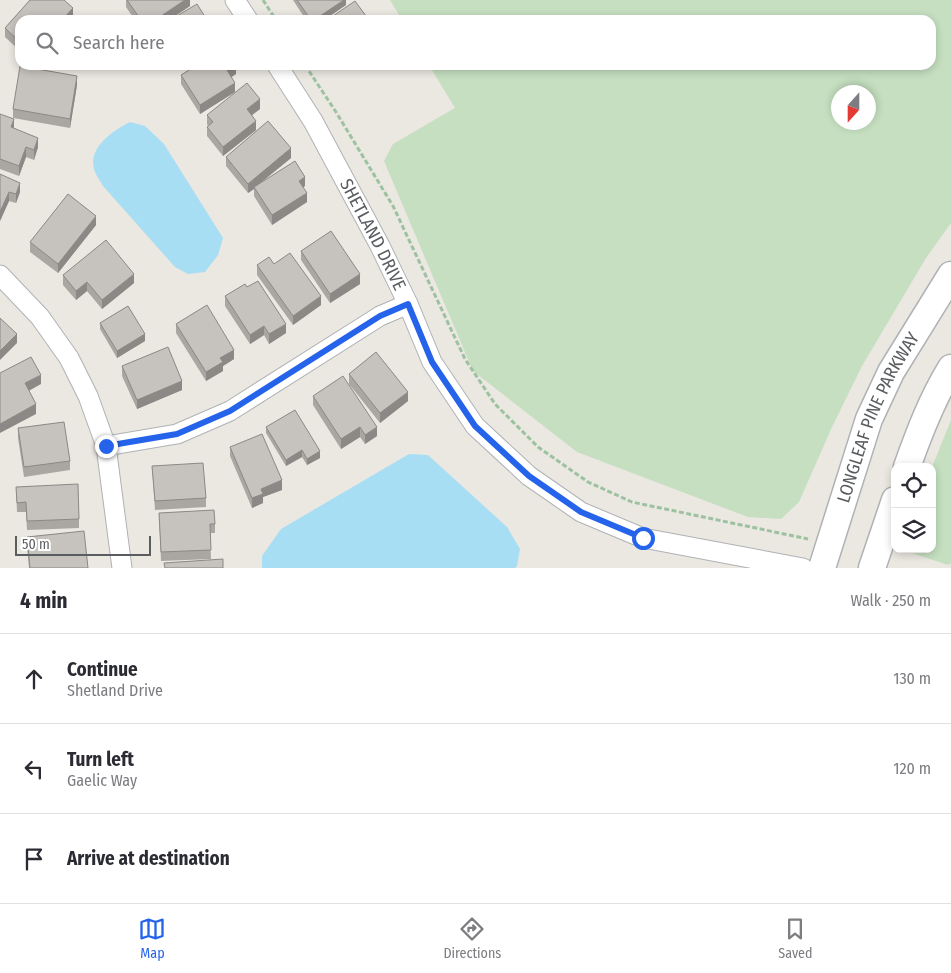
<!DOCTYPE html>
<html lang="en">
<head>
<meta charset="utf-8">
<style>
	body { margin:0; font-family:"Fira Sans Condensed",sans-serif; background:#f7f7f7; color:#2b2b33 }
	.controls { position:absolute; right:15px; bottom:15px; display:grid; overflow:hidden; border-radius:10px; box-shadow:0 2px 8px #0003 }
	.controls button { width:45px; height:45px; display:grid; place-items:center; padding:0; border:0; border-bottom:1px solid #e1e1e2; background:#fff; color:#2b2b33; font:25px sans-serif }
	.compass { position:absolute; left:831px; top:85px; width:45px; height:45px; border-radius:50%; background:#fff; box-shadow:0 2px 8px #0003; rotate:201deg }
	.scale { position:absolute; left:15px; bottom:12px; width:136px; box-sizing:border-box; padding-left:5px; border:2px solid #5a5d60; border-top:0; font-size:14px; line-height:18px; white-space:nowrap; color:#5a5d60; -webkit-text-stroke:4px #fff; paint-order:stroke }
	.stop { position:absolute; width:15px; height:15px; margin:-11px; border:4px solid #2563eb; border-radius:50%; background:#fff }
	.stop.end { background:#2563eb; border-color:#fff; box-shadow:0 1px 5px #0008 }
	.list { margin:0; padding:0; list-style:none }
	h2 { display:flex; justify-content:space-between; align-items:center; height:65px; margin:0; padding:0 20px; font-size:21px }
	h2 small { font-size:16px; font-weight:400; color:#7c7c81 }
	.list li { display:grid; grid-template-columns:32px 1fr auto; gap:15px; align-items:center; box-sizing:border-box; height:90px; padding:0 20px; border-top:1px solid #e1e1e2 }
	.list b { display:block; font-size:19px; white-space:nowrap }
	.list p { margin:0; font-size:16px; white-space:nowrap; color:#7c7c81 }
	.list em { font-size:16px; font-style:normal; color:#7c7c81 }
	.icon { flex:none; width:28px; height:28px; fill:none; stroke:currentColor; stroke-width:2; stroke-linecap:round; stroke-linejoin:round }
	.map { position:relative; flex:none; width:951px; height:568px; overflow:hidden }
	.search { position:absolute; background:#fff; box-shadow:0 2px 8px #0003; left:15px; right:15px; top:15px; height:55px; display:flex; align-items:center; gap:12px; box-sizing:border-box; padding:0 18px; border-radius:15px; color:#7c7c81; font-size:19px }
	.sheet { height:335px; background:#fff }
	nav { display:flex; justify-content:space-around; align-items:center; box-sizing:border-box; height:70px; border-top:1px solid #e1e1e2; background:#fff; font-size:14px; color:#7c7c81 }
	nav a { display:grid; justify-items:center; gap:2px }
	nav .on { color:#2563eb }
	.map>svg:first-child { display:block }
	.green { fill:#c5dfc0; fill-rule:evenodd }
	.water { fill:#a8def4 }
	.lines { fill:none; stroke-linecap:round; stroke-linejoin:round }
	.street-casing { stroke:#afb2b5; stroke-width:21 }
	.secondary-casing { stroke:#aeb2b5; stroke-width:29 }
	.path { stroke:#9cc2a1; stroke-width:3; stroke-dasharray:5 2.5; stroke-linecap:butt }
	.street { stroke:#fff; stroke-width:19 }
	.secondary { stroke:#fff; stroke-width:26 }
	.wall { fill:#aaa7a3 }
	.shaded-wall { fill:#8b8885 }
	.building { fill:#c6c2be; stroke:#8b8885 }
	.route { stroke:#2563eb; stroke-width:6 }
	.labels { text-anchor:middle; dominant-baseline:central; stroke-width:4; stroke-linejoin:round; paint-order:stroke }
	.street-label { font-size:18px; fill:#5a5d60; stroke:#fff }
</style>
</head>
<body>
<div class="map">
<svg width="951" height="568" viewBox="0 0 951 568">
	<rect width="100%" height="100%" fill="#ebe7e1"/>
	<g class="green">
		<path d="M 390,0 L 951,0 L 951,223 L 926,258 L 862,366 L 832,427 L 799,502 L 781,519 L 748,517 L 577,452 L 473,371 L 384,161 L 393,144 L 455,108 L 429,65 L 931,65 L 931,20 L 402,20 ZM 838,92 L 868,92 L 868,122 L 838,122 Z"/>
		<polygon points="951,420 951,563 948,565 912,553 912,549 932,549 932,467"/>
	</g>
	<g class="water">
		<path d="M 130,122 L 145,126 L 164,144 L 223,238 L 218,255 L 205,272 L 188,274 L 175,267 L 103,186 C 101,182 97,177 95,172 C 86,149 112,131 130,122 Z"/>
		<polygon points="409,454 428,455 507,527 520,549 517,566 515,568 262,568 262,556 281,529"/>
	</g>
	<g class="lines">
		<g class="street-casing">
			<g id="street">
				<polyline points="235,0 248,20"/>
				<path id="s1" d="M 277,65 L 313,121 L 380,246 L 408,304 L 432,362 L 475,426 L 529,476 L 581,512 L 643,538 L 803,568"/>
				<polyline points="0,275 40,317 69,358 88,396 106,446 122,568"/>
				<polyline points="106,446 177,434 230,411 380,316 408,304"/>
			</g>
		</g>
		<g class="secondary-casing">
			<g id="secondary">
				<path d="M 907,467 C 919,433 932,399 951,368"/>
				<path id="s2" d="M 822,568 L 869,419 L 891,372 L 951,275"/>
				<polyline points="872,568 895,500"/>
			</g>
		</g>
		<g class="path">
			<polyline points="263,0 276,20"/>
			<polyline points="305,65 336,112 393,206 465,359 495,404 538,447 588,482 632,502 808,539"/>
		</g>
		<use href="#street" class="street"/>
		<use href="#secondary" class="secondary"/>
	</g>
	<g class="wall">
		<polygon points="30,0 64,0 73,8 73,17 70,20 20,20 20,51 5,37 5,28"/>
		<polygon points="126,0 190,0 190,6 169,20 135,20 126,7"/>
		<polygon points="293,0 346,0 346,5 324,20 306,20"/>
		<polygon points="236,74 231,77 235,92 200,114 181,84 181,75"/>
		<polygon points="77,85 70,128 13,118 13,109"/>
		<polygon points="260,109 252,115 256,130 223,156 207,136 207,127 208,126 207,124 207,115"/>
		<polygon points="0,114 14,128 38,147 34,160 26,157 19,176 0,169"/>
		<polygon points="226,157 291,158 263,181 305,186 303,187 307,202 272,225 254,196 254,189 248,193 226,166"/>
		<polygon points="0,174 20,192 16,203 9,201 0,221"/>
		<polygon points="96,225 58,273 30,252 30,242"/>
		<polygon points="301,251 360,284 330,303 301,260"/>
		<polygon points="257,265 321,305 293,325 257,275"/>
		<polygon points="63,275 134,283 102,309 87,291 76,300 63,285"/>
		<polygon points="225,296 286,333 269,344 264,335 250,344 225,306"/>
		<polygon points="100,323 145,341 117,358 100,329"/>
		<polygon points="176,324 234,359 223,366 223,371 206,381 176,333"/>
		<polygon points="122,366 182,390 137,409 122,376"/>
		<polygon points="349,374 408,401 380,423 349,384"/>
		<polygon points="313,396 377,436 365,444 360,437 341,449 313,405"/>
		<polygon points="266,427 320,458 307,465 302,457 286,466 266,433"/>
		<polygon points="18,428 70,461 70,470 24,477 18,438"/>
		<polygon points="230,447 282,490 263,497 263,503 252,508 230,456"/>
		<polygon points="152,466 206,498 206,507 155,510"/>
		<polygon points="16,487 79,519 79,528 27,530 26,512 17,512"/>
		<polygon points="159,513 215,524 215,533 210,533 211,559 161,561"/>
		<polygon points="27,537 88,568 29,568 27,546"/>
	</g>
	<g class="shaded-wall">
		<polygon points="185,0 190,0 190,6 169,20 155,20"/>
		<polygon points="344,0 346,0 346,5 324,20 314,20"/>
		<polygon points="73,8 73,17 70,20 62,20"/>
		<polygon points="173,65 179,65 173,68"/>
		<polygon points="236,65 236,74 227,80 227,70"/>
		<polygon points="332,65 338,65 332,69"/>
		<polygon points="77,76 77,85 70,128 70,119"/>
		<polygon points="235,83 235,92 200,114 200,105"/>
		<polygon points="260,99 260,109 247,119 247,109"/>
		<polygon points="14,119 14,128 11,127"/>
		<polygon points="256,121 256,130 223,156 223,147"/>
		<polygon points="38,138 38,147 34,160 34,150"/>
		<polygon points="26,147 26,157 19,176 19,166"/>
		<polygon points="291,148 291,158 254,188 254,187 254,189 248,193 248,184"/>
		<polygon points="305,177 305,186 299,190 299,181"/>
		<polygon points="20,183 20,192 16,203 16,194"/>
		<polygon points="9,192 9,201 0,221 0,212"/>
		<polygon points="307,193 307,202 272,225 272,215"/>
		<polygon points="96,216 96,225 58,273 58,264"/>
		<polygon points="134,274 134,283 102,309 102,300"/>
		<polygon points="360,274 360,284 330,303 330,294"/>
		<polygon points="87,282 87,291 76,300 76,291"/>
		<polygon points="321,296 321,305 293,325 293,316"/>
		<polygon points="286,324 286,333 269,344 269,334"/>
		<polygon points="264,326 264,335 250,344 250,335"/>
		<polygon points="17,334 17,343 0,360 0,351"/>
		<polygon points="145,334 145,341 117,358 117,351"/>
		<polygon points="234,350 234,359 223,366 223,371 206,381 206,372 220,358"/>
		<polygon points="41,375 41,384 25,393 25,383"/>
		<polygon points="182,381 182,390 137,409 137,400"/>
		<polygon points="408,392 408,401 380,423 380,413"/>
		<polygon points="36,404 36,414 0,433 0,424"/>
		<polygon points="360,427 360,437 341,449 341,439"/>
		<polygon points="377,427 377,436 365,444 365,435"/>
		<polygon points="302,450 302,457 286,466 286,460"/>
		<polygon points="320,451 320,458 307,465 307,459"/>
		<polygon points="282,480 282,490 263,497 263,503 252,508 252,498 261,489"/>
	</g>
	<g class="building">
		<polygon points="30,0 64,0 73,8 62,20 20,20 20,42 5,28"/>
		<polygon points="127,0 185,0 155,20 141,20"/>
		<polygon points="297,0 344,0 314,20 311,20"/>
		<polygon points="355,1 369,20 327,20"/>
		<polygon points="197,4 207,20 170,20"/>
		<polygon points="197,65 236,65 227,70 235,83 200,105 181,75"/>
		<polygon points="20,66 77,76 70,119 13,109"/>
		<polygon points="247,83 260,99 247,109 256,121 223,147 207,127 213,122 207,115"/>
		<polygon points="0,114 14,119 11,127 38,138 34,150 26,147 19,166 0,159"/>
		<polygon points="268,121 291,148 248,184 226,157"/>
		<polygon points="295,161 305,177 299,181 307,193 272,215 254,187"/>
		<polygon points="0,174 20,183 16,194 9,192 0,212"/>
		<polygon points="68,194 96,216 58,264 30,242"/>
		<polygon points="331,231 360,274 330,294 301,251"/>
		<polygon points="106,240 134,274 102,300 87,282 76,291 63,275"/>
		<polygon points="290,253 321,296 293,316 257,265 269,257 274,264"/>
		<polygon points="258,281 286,324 269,334 264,326 250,335 225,296 245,284 247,287"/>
		<polygon points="207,305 234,350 220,358 223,362 206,372 176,324"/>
		<polygon points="128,306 145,334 117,351 100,323"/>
		<polygon points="0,318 17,334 0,351"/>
		<polygon points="168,347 182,381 137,400 122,366"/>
		<polygon points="376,352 408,392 380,413 349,374"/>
		<polygon points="31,357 41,375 25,383 36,404 0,424 0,373"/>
		<polygon points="343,376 377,427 365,435 360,427 341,439 313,396"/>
		<polygon points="295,410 320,451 307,459 302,450 286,460 266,427"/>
		<polygon points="64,422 70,461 24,467 18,428"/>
		<polygon points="262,434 282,480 261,489 263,494 252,498 230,447"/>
		<polygon points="203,463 206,498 155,501 152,466"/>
		<polygon points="78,484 79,519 27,521 26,502 17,503 16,487"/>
		<polygon points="214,510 215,524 210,524 211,550 161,552 159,513"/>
		<polygon points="84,531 88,568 30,568 27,537"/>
		<polygon points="223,559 223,568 165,568 164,563"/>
	</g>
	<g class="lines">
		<polyline class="route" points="106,446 177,434 230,411 380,316 408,304 432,362 475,426 529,476 581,512 643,538"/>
	</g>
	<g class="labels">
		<g class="street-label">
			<text stroke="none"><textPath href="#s1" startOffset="195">SHETLAND DRIVE</textPath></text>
			<text stroke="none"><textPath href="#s2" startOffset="161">LONGLEAF PINE PARKWAY</textPath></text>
		</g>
	</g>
</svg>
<div class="controls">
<button><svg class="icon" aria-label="locate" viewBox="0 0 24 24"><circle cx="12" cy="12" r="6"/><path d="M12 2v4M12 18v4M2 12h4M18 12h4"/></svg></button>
<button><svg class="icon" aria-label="layers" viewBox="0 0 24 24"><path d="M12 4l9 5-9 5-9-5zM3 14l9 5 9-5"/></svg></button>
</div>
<svg class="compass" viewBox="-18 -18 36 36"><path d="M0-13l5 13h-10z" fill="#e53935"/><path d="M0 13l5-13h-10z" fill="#7c7c81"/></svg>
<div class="scale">50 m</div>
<div class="stop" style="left:643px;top:538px"></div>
<div class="stop end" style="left:106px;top:446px"></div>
<div class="search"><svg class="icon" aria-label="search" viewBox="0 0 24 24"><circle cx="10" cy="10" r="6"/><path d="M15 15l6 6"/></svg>Search here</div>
</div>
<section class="sheet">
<h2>4 min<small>Walk · 250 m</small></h2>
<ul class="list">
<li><svg class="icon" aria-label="ahead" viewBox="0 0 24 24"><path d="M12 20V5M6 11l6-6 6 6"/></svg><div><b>Continue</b><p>Shetland Drive</p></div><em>130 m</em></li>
<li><svg class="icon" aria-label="left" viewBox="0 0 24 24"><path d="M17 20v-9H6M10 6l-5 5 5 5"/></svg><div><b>Turn left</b><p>Gaelic Way</p></div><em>120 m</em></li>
<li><svg class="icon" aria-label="arrive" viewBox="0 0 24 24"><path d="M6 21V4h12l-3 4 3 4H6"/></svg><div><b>Arrive at destination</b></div></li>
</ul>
</section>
<nav>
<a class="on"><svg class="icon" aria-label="map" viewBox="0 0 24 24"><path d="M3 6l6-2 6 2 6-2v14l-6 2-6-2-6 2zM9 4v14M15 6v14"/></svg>Map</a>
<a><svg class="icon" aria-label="directions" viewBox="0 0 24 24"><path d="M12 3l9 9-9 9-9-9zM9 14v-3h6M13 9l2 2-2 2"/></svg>Directions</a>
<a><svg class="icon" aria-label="saved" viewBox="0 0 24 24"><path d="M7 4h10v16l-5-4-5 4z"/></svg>Saved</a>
</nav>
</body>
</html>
